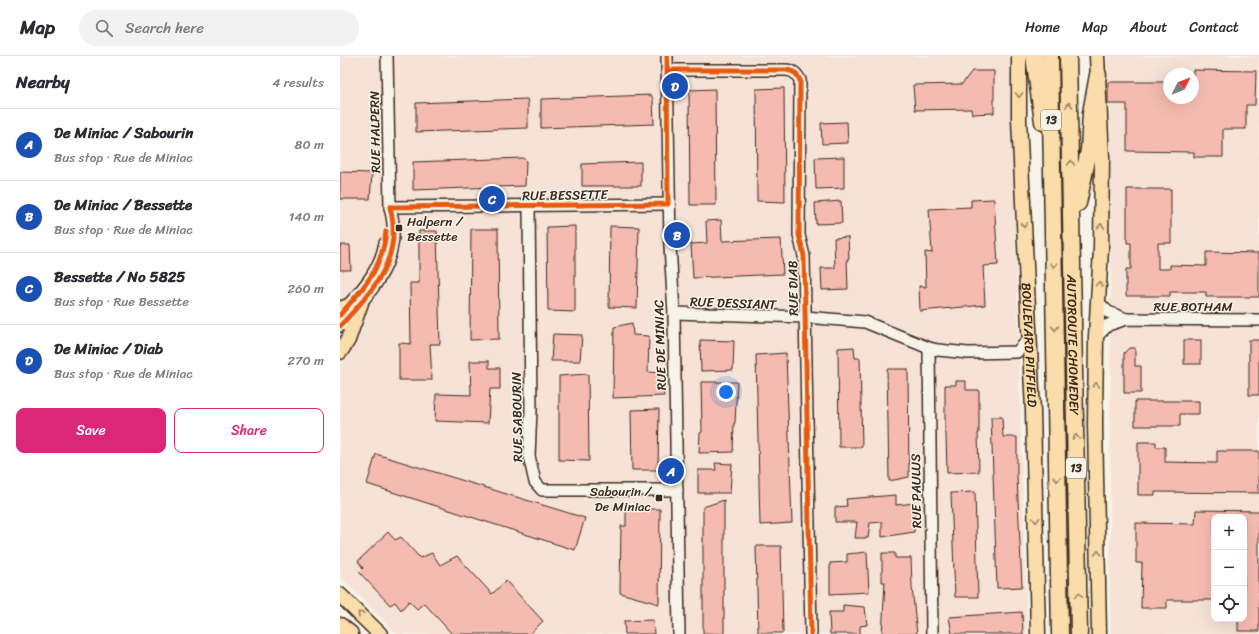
<!DOCTYPE html>
<html lang="en">
<head>
<meta charset="utf-8">
<style>
	body { margin:0; font-family:Sriracha,sans-serif; background:#f2f2f3; color:#2b2b33 }
	.controls { position:absolute; right:12px; bottom:12px; display:grid; overflow:hidden; border-radius:8px; box-shadow:0 4px 16px #0002 }
	.controls button { width:36px; height:36px; display:grid; place-items:center; padding:0; border:0; border-bottom:1px solid #e1e1e2; background:#fff; color:#2b2b33; font:20px sans-serif }
	.compass { position:absolute; left:823px; top:12px; width:36px; height:36px; border-radius:50%; background:#fff; box-shadow:0 4px 16px #0002; rotate:48deg }
	.you { position:absolute; left:386px; top:336px; width:14px; height:14px; margin:-10px; border:3px solid #fff; border-radius:50%; background:#1a73e8; box-shadow:0 0 0 6px #1a73e833 }
	.badge { display:grid; place-items:center; width:26px; height:26px; border-radius:50%; background:#db2777; color:#fff; font-size:13px; font-weight:700 }
	.pin { position:absolute; translate:-50% -50%; border:2px solid #fff; box-shadow:0 1px 4px #0006 }
	.list { margin:0; padding:0; list-style:none }
	h2 { display:flex; justify-content:space-between; align-items:center; height:52px; margin:0; padding:0 16px; font-size:17px }
	h2 small { font-size:13px; font-weight:400; color:#7c7c81 }
	.list li { display:grid; grid-template-columns:26px 1fr auto; gap:12px; align-items:center; box-sizing:border-box; height:72px; padding:0 16px; border-top:1px solid #e1e1e2 }
	.list b { display:block; font-size:15px; white-space:nowrap }
	.list p { margin:0; font-size:13px; white-space:nowrap; color:#7c7c81 }
	.list em { font-size:13px; font-style:normal; color:#7c7c81 }
	.actions { display:flex; gap:8px; padding:12px 16px }
	.actions a { flex:1; padding:9px 0; border:1px solid #db2777; border-radius:8px; text-align:center; font-size:14px; color:#db2777 }
	.actions .main { background:#db2777; color:#fff }
	.icon { flex:none; width:22px; height:22px; fill:none; stroke:currentColor; stroke-width:2; stroke-linecap:round; stroke-linejoin:round }
	.map { position:relative; flex:none; width:919px; height:578px; overflow:hidden }
	header { display:flex; align-items:center; gap:24px; box-sizing:border-box; height:56px; padding:0 20px; background:#fff; border-bottom:1px solid #e1e1e2 }
	header strong { font-size:19px }
	nav { display:flex; gap:22px; margin-inline-start:auto; font-size:14px }
	.search { width:280px; height:36px; background:#f2f2f3; display:flex; align-items:center; gap:10px; box-sizing:border-box; padding:0 14px; border-radius:22px; color:#7c7c81; font-size:15px }
	main { display:flex }
	aside { flex:1; background:#fff }
	.map>svg:first-child { display:block }
	.built { fill:#f7e2d7; fill-rule:evenodd }
	.building { fill:#f6bbb0; stroke:#3b2a1e }
	.lines { fill:none; stroke-linecap:round; stroke-linejoin:round }
	.minor-casing { stroke:#3b2a1e; stroke-width:14 }
	.major-casing { stroke:#3b2a1e; stroke-width:17 }
	.highway-casing { stroke:#3b2a1e; stroke-width:19 }
	.minor { stroke:#f7f3e8; stroke-width:11 }
	.major { stroke:#faddab; stroke-width:14 }
	.highway { stroke:#faddab; stroke-width:16 }
	.cycleway-casing { stroke:#f7f3e8; stroke-width:8 }
	.cycleway { stroke:#e8590c; stroke-width:5 }
	.oneway { stroke:#9a8464 }
	.poi-dot { fill:#3b2a1e; stroke:#f7f3e8; stroke-width:1.5 }
	.labels { text-anchor:middle; dominant-baseline:central; stroke-width:3; stroke-linejoin:round; paint-order:stroke }
	.shield { fill:#f7f3e8; stroke:#73665b; stroke-width:1 }
	.shield-label { font-size:12px; font-weight:bold; fill:#3b2a1e }
	.street-label { font-size:13px; fill:#3b2a1e; stroke:#f7f3e8 }
	.poi-label { font-size:13px; fill:#3b2a1e; stroke:#f7f3e8; text-anchor:start }
</style>
</head>
<body>
<header>
<strong>Map</strong>
<div class="search"><svg class="icon" aria-label="search" viewBox="0 0 24 24"><circle cx="10" cy="10" r="6"/><path d="M15 15l6 6"/></svg>Search here</div>
<nav><a>Home</a><a>Map</a><a>About</a><a>Contact</a></nav>
</header>
<main>
<aside>
<h2>Nearby<small>4 results</small></h2>
<ul class="list">
<li><span class="badge" style="background:#1a4fb4">A</span><div><b>De Miniac / Sabourin</b><p>Bus stop · Rue de Miniac</p></div><em>80 m</em></li>
<li><span class="badge" style="background:#1a4fb4">B</span><div><b>De Miniac / Bessette</b><p>Bus stop · Rue de Miniac</p></div><em>140 m</em></li>
<li><span class="badge" style="background:#1a4fb4">C</span><div><b>Bessette / No 5825</b><p>Bus stop · Rue Bessette</p></div><em>260 m</em></li>
<li><span class="badge" style="background:#1a4fb4">D</span><div><b>De Miniac / Diab</b><p>Bus stop · Rue de Miniac</p></div><em>270 m</em></li>
</ul>
<div class="actions"><a class="main">Save</a><a>Share</a></div>
</aside>
<div class="map">
<svg width="919" height="578" viewBox="0 0 919 578">
	<rect width="100%" height="100%" fill="#f7f3e8"/>
	<filter id="ink" filterUnits="userSpaceOnUse"><feTurbulence type="fractalNoise" baseFrequency=".025" numOctaves="2"/><feDisplacementMap in="SourceGraphic" scale="8" xChannelSelector="R" yChannelSelector="G"/><feConvolveMatrix kernelMatrix="1 2 1 2 8 2 1 2 1" color-interpolation-filters="sRGB"/></filter>
	<g filter="url(#ink)">
		<g class="built">
			<polygon points="0,0 670,0 687,578 57,578 0,520 0,308 24,272 0,248"/>
			<path d="M 767,0 L 919,0 L 919,578 L 771,578 L 770,552 L 771,83 ZM 829,18 L 853,18 L 853,42 L 829,42 ZM 874,461 L 904,461 L 904,563 L 874,563 Z"/>
		</g>
		<g class="building">
			<polygon points="853,14 916,15 915,49 906,49 906,73 883,73 883,101 854,101 854,96 787,95 787,48 768,48 768,26 829,26 829,42 853,42"/>
			<polygon points="632,15 654,15 654,57 632,58 631,53 575,54 573,29 622,28"/>
			<polygon points="444,32 445,146 417,145 416,33"/>
			<polygon points="375,33 376,149 350,149 349,34"/>
			<polygon points="311,39 313,43 314,68 201,72 201,43"/>
			<polygon points="187,43 188,47 188,72 76,76 76,47"/>
			<polygon points="507,66 508,87 482,88 481,67"/>
			<polygon points="504,101 504,132 476,133 475,102"/>
			<polygon points="183,102 186,105 185,130 73,134 73,106"/>
			<polygon points="301,106 301,130 242,130 242,108"/>
			<polygon points="0,116 32,117 30,143 0,143"/>
			<polygon points="787,133 831,133 831,187 818,187 818,213 830,213 830,209 866,210 866,196 919,197 919,241 866,241 866,236 830,236 830,240 786,240 786,213 791,213 791,187 787,187"/>
			<polygon points="654,143 658,209 643,210 645,249 580,255 579,230 586,231 585,196 592,197 589,153 631,151 631,144"/>
			<polygon points="501,145 502,167 476,168 475,147"/>
			<polygon points="381,164 382,185 441,183 443,218 353,222 351,188 367,187 366,165"/>
			<polygon points="235,170 235,256 208,255 207,171"/>
			<polygon points="270,170 299,171 297,252 269,251"/>
			<polygon points="131,173 158,173 159,283 130,284"/>
			<polygon points="79,175 97,175 100,288 90,288 92,324 59,324 59,287 71,288 70,227 79,227"/>
			<polygon points="508,181 509,203 507,203 508,233 482,234 481,212 495,212 494,182"/>
			<polygon points="0,189 10,189 11,214 0,214"/>
			<polygon points="292,267 293,279 309,280 308,316 323,317 324,340 273,342 274,271"/>
			<polygon points="213,278 242,279 240,305 211,305"/>
			<polygon points="360,284 394,285 393,314 361,315"/>
			<rect x="844" y="284" width="17" height="24"/>
			<rect x="909" y="284" width="10" height="55"/>
			<polygon points="514,291 515,302 520,302 522,391 499,391 498,292"/>
			<polygon points="789,292 795,292 795,310 801,310 801,337 784,337 784,297"/>
			<polygon points="446,297 452,467 420,469 416,299"/>
			<polygon points="130,305 149,305 149,312 160,312 160,333 150,333 148,367 95,365 96,338 131,339"/>
			<polygon points="547,313 568,313 569,421 549,425"/>
			<polygon points="248,318 249,405 219,404 219,320"/>
			<polygon points="616,325 626,325 626,334 639,334 639,377 638,377 639,416 607,417 606,377 605,377 605,329 616,329"/>
			<polygon points="361,326 397,326 395,367 394,367 393,396 359,397 360,377 362,376"/>
			<polygon points="795,345 859,345 859,358 840,358 840,370 795,370"/>
			<polygon points="319,353 318,414 292,414 291,354"/>
			<polygon points="651,361 662,361 663,381 677,381 677,420 682,531 657,532"/>
			<polygon points="798,386 816,386 816,391 825,391 825,406 877,407 877,395 919,395 919,437 815,436 815,439 798,439"/>
			<polygon points="36,398 245,462 235,494 27,428"/>
			<polygon points="375,407 392,408 390,437 358,437 358,414 376,414"/>
			<polygon points="635,436 638,541 615,541 611,437"/>
			<polygon points="556,439 556,449 575,447 574,476 542,481 542,466 530,467 528,482 515,482 517,466 495,466 495,451 507,450 506,443"/>
			<polygon points="384,444 384,578 363,577 363,451"/>
			<polygon points="286,453 320,453 319,548 280,537 281,470 286,470"/>
			<polygon points="856,454 919,455 919,575 898,575 898,563 904,563 904,461 874,461 874,544 827,544 827,552 801,552 802,507 796,507 796,467 855,468"/>
			<polygon points="48,476 55,484 61,481 80,502 92,497 100,509 117,500 152,538 166,525 203,565 190,578 112,578 84,547 77,553 69,545 61,554 55,546 50,549 19,516 23,512 18,505"/>
			<polygon points="416,490 441,490 443,577 418,577"/>
			<polygon points="527,496 529,536 490,538 490,507 507,506 507,498"/>
			<polygon points="542,497 555,497 555,502 571,502 572,531 577,578 542,578 545,526 542,526"/>
			<polygon points="503,549 525,551 527,569 520,570 520,578 490,578 489,556 503,556"/>
			<polygon points="682,556 683,578 612,578 609,561"/>
			<polygon points="313,564 314,578 285,578 284,565"/>
		</g>
		<g class="lines">
			<g class="minor-casing">
				<g id="minor">
					<polyline points="327,0 330,190 334,257 339,578"/>
					<path d="M 327,14 L 446,14 C 454,15 456,17 460,24 L 459,179 L 464,200 L 471,578"/>
					<polyline points="50,151 328,148"/>
					<polyline points="189,151 191,354 189,400 195,426 202,434 337,434"/>
					<polyline points="758,246 768,256 786,263"/>
					<path d="M 3,255 C 21,235 40,215 45,187"/>
					<polyline points="334,257 465,261 525,266 589,292 598,294 628,297 677,296 690,282"/>
					<path d="M 0,270 C 27,241 56,212 53,169 C 53,163 51,157 50,151 L 47,0"/>
					<polyline points="756,281 768,269 786,263 919,264"/>
					<polyline points="589,292 592,578"/>
				</g>
			</g>
			<g class="major-casing">
				<g id="major">
					<path id="s1" d="M 679,0 L 679,64 L 693,355 L 698,578"/>
					<polyline points="757,0 762,102 761,193 756,281 755,368 759,578"/>
					<polyline points="0,253 8,250"/>
					<polyline points="0,296 8,284 21,247"/>
					<polyline points="0,539 40,578"/>
				</g>
			</g>
			<g class="highway-casing">
				<g id="highway">
					<polyline points="694,0 703,66"/>
					<polyline points="710,0 720,578"/>
					<path id="s2" d="M 728,0 L 739,578"/>
					<polyline points="738,147 749,94 751,57 758,19"/>
					<polyline points="0,570 10,578"/>
				</g>
			</g>
			<use href="#minor" class="minor"/>
			<use href="#major" class="major"/>
			<use href="#highway" class="highway"/>
			<g class="cycleway-casing">
				<g id="cycleway">
					<path d="M 327,14 L 446,14 C 454,15 456,17 460,24 L 459,179 L 464,200 L 471,578"/>
					<polyline points="50,151 328,148 327,0"/>
					<path d="M 0,259 C 23,232 43,213 46,175"/>
					<path d="M 0,270 C 27,241 56,212 53,169 C 53,163 51,157 50,151"/>
				</g>
			</g>
			<use href="#cycleway" class="cycleway"/>
		</g>
		<defs><path id="oneway-chevron" d="M-2-3.5L2.5 0L-2 3.5" fill="none" stroke-width="1.6" stroke-linecap="round" stroke-linejoin="round"/></defs>
		<g class="oneway">
			<use href="#oneway-chevron" transform="translate(679 39) rotate(90)"/>
			<use href="#oneway-chevron" transform="translate(729 49) rotate(-92)"/>
			<use href="#oneway-chevron" transform="translate(731 107) rotate(-91)"/>
			<use href="#oneway-chevron" transform="translate(684 169) rotate(87)"/>
			<use href="#oneway-chevron" transform="translate(761 170) rotate(-89)"/>
			<use href="#oneway-chevron" transform="translate(714 209) rotate(89)"/>
			<use href="#oneway-chevron" transform="translate(759 228) rotate(-87)"/>
			<use href="#oneway-chevron" transform="translate(715 272) rotate(89)"/>
			<use href="#oneway-chevron" transform="translate(756 329) rotate(-89)"/>
			<use href="#oneway-chevron" transform="translate(736 381) rotate(-91)"/>
			<use href="#oneway-chevron" transform="translate(717 423) rotate(89)"/>
			<use href="#oneway-chevron" transform="translate(696 464) rotate(89)"/>
			<use href="#oneway-chevron" transform="translate(758 497) rotate(-91)"/>
			<use href="#oneway-chevron" transform="translate(739 539) rotate(-91)"/>
			<use href="#oneway-chevron" transform="translate(20 558) rotate(-136)"/>
		</g>
	</g>
	<g class="poi-dot">
		<rect x="55" y="168" width="8" height="8" rx="2"/>
		<rect x="315" y="438" width="8" height="8" rx="2"/>
	</g>
	<g class="labels">
		<g class="shield">
			<rect x="701" y="54" width="20" height="20" rx="3"/>
			<rect x="726" y="402" width="20" height="20" rx="3"/>
		</g>
		<g class="shield-label">
			<text x="711" y="64">13</text>
			<text x="736" y="412">13</text>
		</g>
		<g class="street-label">
			<text transform="translate(35 76) rotate(-91)">RUE HALPERN</text>
			<text transform="translate(225 139) rotate(-1)">RUE BESSETTE</text>
			<text transform="translate(453 232) rotate(-91)">RUE DIAB</text>
			<text transform="translate(393 247) rotate(2)">RUE DESSIANT</text>
			<text x="853" y="250">RUE BOTHAM</text>
			<text transform="translate(320 289) rotate(-92)">RUE DE MINIAC</text>
			<text stroke="none"><textPath href="#s1" startOffset="289">BOULEVARD PITFIELD</textPath></text>
			<text stroke="none"><textPath href="#s2" startOffset="289">AUTOROUTE CHOMEDEY</textPath></text>
			<text transform="translate(177 361) rotate(-91)">RUE SABOURIN</text>
			<text transform="translate(576 435) rotate(-91)">RUE PAULUS</text>
		</g>
		<g class="poi-label">
			<text x="67" y="165">Halpern /<tspan x="67" dy="15">Bessette</tspan></text>
			<text x="311" y="435" text-anchor="end">Sabourin /<tspan x="311" dy="15">De Miniac</tspan></text>
		</g>
	</g>
</svg>
<div class="controls">
<button>+</button>
<button>−</button>
<button><svg class="icon" aria-label="locate" viewBox="0 0 24 24"><circle cx="12" cy="12" r="6"/><path d="M12 2v4M12 18v4M2 12h4M18 12h4"/></svg></button>
</div>
<svg class="compass" viewBox="-18 -18 36 36"><path d="M0-13l5 13h-10z" fill="#e53935"/><path d="M0 13l5-13h-10z" fill="#7c7c81"/></svg>
<div class="you"></div>
<div class="pin badge" style="left:331px;top:415px;background:#1a4fb4">A</div>
<div class="pin badge" style="left:337px;top:179px;background:#1a4fb4">B</div>
<div class="pin badge" style="left:152px;top:143px;background:#1a4fb4">C</div>
<div class="pin badge" style="left:335px;top:30px;background:#1a4fb4">D</div>
</div>
</main>
</body>
</html>
